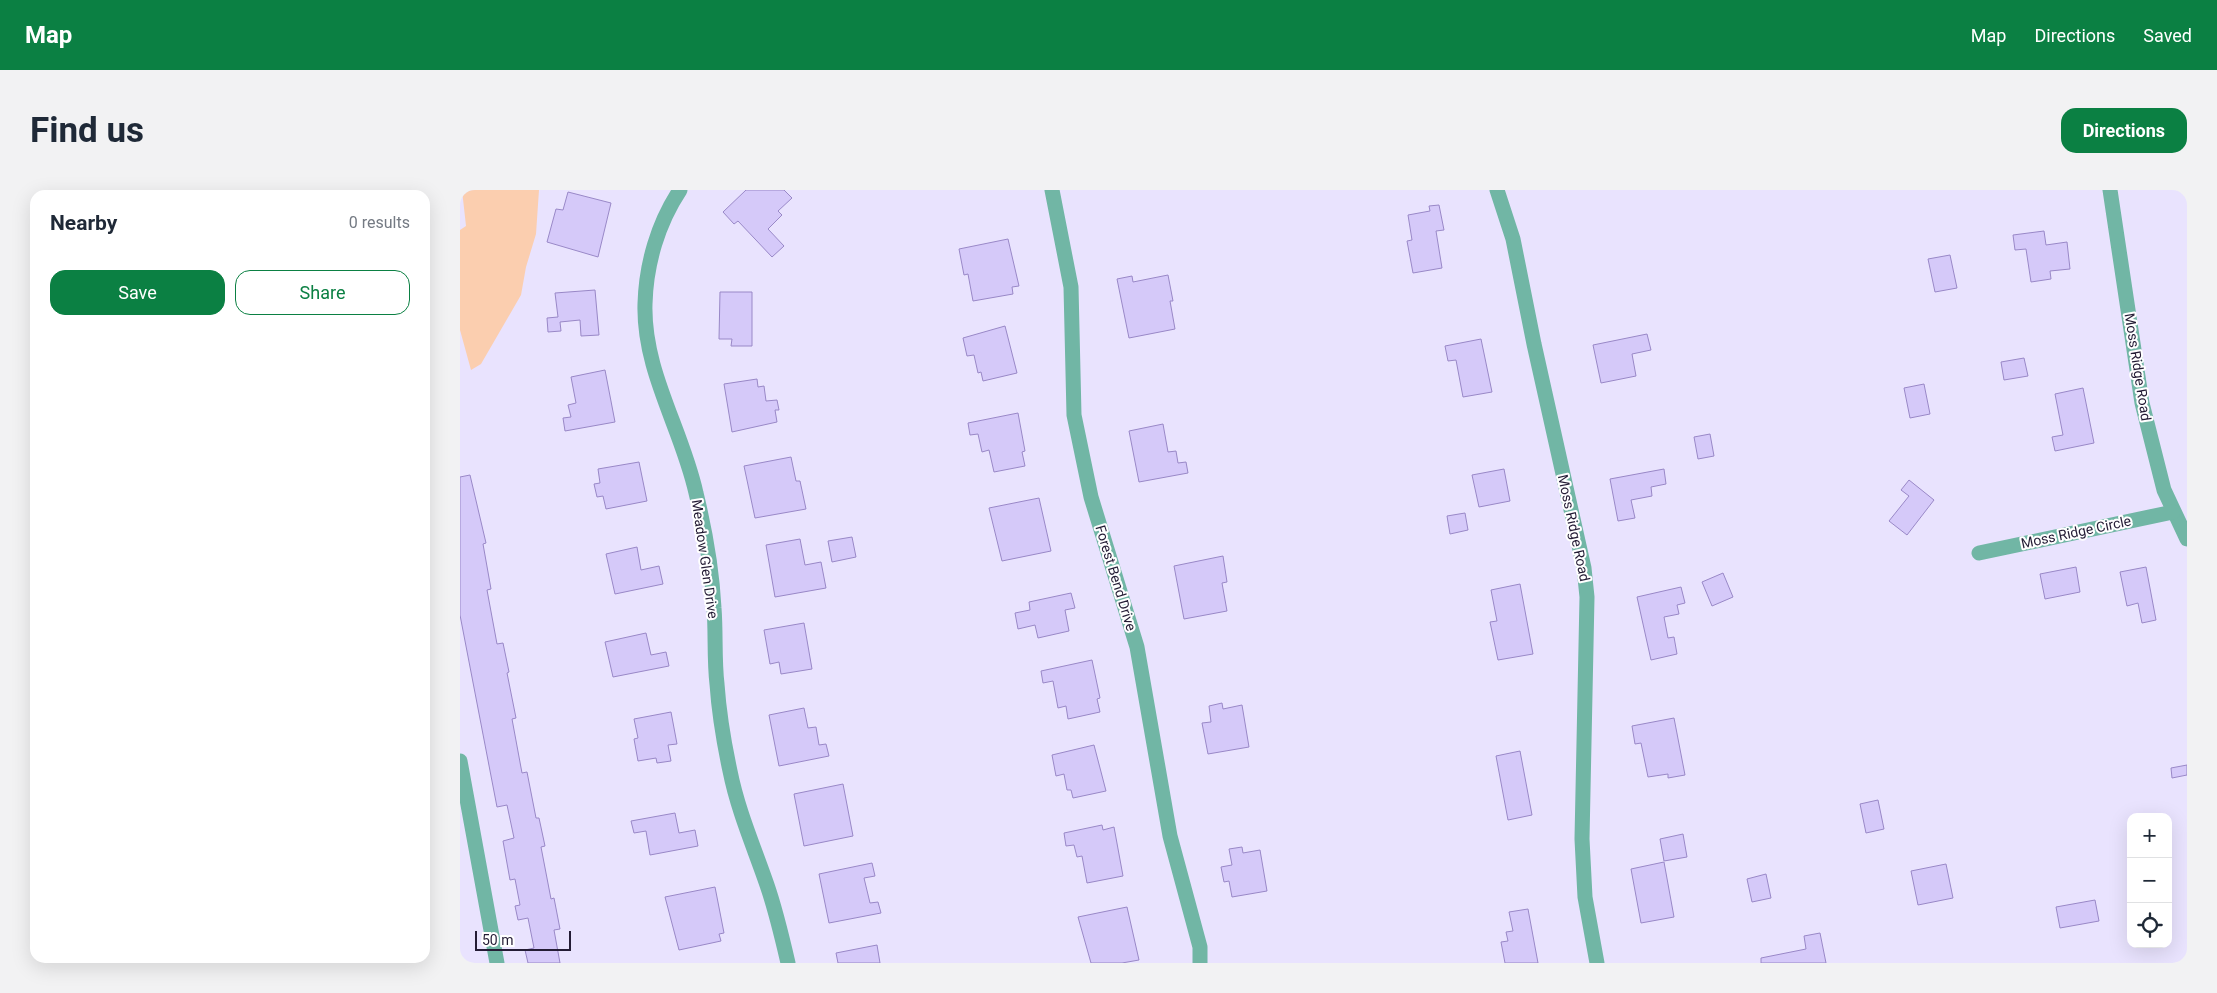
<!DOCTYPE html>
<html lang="en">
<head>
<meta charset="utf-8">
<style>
	body { margin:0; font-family:Roboto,sans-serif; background:#f2f2f3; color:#1f2937 }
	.controls { position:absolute; right:15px; bottom:15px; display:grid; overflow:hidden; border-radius:10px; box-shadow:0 5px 20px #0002 }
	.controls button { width:45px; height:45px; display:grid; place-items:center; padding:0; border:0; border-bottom:1px solid #e0e1e3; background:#fff; color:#1f2937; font:25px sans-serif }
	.scale { position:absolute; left:15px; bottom:12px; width:96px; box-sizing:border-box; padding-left:5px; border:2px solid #241c35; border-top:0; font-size:14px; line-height:18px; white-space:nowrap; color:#241c35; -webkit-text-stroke:4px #fff; paint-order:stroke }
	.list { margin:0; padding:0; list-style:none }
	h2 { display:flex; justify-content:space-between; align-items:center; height:65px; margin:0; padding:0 20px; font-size:21px }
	h2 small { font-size:16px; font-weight:400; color:#747a83 }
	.actions { display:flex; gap:10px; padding:15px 20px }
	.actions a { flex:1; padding:11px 0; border:1px solid #0b8043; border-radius:15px; text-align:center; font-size:18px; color:#0b8043 }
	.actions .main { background:#0b8043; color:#fff }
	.icon { flex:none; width:28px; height:28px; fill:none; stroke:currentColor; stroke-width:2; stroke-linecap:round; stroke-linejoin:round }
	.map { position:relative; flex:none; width:1727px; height:773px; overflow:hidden; border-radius:15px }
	header { display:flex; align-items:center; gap:30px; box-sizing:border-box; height:70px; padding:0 25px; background:#0b8043; color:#fff }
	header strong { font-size:24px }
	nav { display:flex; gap:28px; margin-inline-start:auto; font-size:18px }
	.intro { display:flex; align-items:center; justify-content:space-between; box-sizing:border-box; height:120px; padding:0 30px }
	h1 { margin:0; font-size:35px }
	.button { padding:12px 22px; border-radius:15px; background:#0b8043; color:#fff; font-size:18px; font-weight:700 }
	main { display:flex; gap:30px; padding:0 30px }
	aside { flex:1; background:#fff; border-radius:15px; box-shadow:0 5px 20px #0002 }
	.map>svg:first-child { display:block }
	.green { fill:#fbceaf }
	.building { fill:#d5c9f9; stroke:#9988c7 }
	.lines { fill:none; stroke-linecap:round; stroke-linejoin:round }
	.minor { stroke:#71b6a5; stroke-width:15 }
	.labels { text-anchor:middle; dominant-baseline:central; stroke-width:4; stroke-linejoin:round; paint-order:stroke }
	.street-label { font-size:14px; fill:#241c35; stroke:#fff }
</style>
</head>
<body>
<header>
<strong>Map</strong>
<nav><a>Map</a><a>Directions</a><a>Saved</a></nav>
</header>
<div class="intro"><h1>Find us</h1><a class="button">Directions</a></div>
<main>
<aside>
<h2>Nearby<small>0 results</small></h2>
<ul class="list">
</ul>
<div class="actions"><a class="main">Save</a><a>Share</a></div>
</aside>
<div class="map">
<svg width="1727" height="773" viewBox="0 0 1727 773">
	<rect width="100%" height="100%" fill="#e9e3fe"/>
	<polygon class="green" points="2,0 79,0 76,44 66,77 61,105 21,174 11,180 0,140 0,40 6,36"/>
	<g class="building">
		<polygon points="286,0 324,0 332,8 318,21 322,25 308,39 324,56 312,67 278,31 274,34 263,22"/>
		<polygon points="108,2 151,13 138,67 87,52 96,19 103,20"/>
		<polygon points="979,15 984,40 976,41 982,78 953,83 947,51 952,50 948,25 970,21 969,16"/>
		<polygon points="1584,41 1586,55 1607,52 1610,79 1590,81 1591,89 1571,92 1566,59 1555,60 1553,45"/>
		<polygon points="548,49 559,96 552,97 553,104 513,111 508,84 504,85 499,59"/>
		<polygon points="1490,65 1497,98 1475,102 1468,69"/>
		<polygon points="708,85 713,111 710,111 715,139 669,148 657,89 672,86 673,92"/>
		<polygon points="135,100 139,145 121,146 120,130 100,132 101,141 88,142 87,128 98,127 95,103"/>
		<polygon points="260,102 292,102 292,156 271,156 272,149 259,149"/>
		<polygon points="545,136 557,183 523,191 521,182 518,183 514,165 507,166 503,148"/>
		<polygon points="1187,144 1191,160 1172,164 1176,186 1141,193 1133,155"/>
		<polygon points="1021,149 1032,202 1003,207 996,170 988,171 985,156"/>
		<polygon points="1564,168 1568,186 1544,190 1541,172"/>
		<polygon points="145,180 155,232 105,241 103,228 111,227 108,215 116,213 111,187"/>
		<polygon points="297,189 298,197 304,196 306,211 317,210 319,220 315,220 317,232 272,242 264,194"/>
		<polygon points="1464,194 1470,224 1450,228 1444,198"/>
		<polygon points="1623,198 1634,253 1595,261 1592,247 1603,245 1595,204"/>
		<polygon points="558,223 565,261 562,262 565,276 534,282 529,260 522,262 518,244 510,245 508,233"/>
		<polygon points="703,234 708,262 716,261 718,273 726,272 728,283 679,292 669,241"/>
		<polygon points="1250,244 1254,266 1238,269 1234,247"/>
		<polygon points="331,267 336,291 340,291 346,319 295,328 284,276"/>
		<polygon points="179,272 187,311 146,319 143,306 137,307 134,294 140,293 138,279"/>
		<polygon points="1044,279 1050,311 1019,317 1012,285"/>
		<polygon points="1204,279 1206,294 1191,297 1192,306 1171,310 1175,328 1158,331 1150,289"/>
		<polygon points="10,285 26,353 23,354 31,399 27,400 37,454 43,453 49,482 47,483 56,528 52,529 62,583 67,582 76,628 79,628 85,656 81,657 91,709 94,708 100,739 94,740 100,773 68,773 65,760 74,758 68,728 58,730 55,716 60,715 55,689 50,690 43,651 54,648 47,615 37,617 0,425 0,287"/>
		<polygon points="1449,290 1474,310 1447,345 1429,331 1449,306 1441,300"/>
		<polygon points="579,308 591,361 542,371 529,318"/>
		<polygon points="1005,323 1008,340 990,344 987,326"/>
		<polygon points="392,347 396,367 372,372 368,351"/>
		<polygon points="340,349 345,375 361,372 366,398 315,407 306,355"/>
		<polygon points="177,357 181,380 199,376 203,394 155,404 146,364"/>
		<polygon points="763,366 767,392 762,393 767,421 724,429 714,376"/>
		<polygon points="1616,377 1620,402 1585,409 1580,384"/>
		<polygon points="1686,377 1696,430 1682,433 1678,413 1667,416 1660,382"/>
		<polygon points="1263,383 1273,407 1252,416 1242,392"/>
		<polygon points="1060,394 1073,464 1038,470 1030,432 1037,431 1031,400"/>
		<polygon points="1221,397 1225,413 1217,415 1219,424 1204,427 1208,448 1214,447 1217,464 1191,470 1177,407"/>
		<polygon points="611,403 615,418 605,420 609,441 578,448 575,435 558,439 555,423 570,420 569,412"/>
		<polygon points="344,433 352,479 321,484 319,472 310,474 304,440"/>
		<polygon points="186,443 191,465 206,462 209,476 153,487 145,452"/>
		<polygon points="632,470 640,508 637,509 640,522 608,529 606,516 598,518 593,491 583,493 581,481"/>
		<polygon points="762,513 763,519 782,515 789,557 748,564 742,533 751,532 749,516"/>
		<polygon points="344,518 348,538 356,537 359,555 366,554 369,566 319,576 309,525"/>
		<polygon points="211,522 217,554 208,555 211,571 197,573 196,568 178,571 174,549 178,548 174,529"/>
		<polygon points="1214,528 1225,585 1208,588 1208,584 1188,587 1181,553 1175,554 1172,536"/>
		<polygon points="634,555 646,601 613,608 611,600 607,600 604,584 596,586 592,565"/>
		<polygon points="1060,561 1072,625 1048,630 1036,566"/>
		<polygon points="1727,575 1727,585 1712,588 1711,578"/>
		<polygon points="383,594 393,646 344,656 334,604"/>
		<polygon points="1418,610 1424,639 1406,643 1400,614"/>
		<polygon points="215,623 219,643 235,640 238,656 190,665 186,641 174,643 171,631"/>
		<polygon points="642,635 643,640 654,637 663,686 627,693 622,666 617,667 614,655 606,656 604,643"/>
		<polygon points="1223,644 1227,667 1204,671 1200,649"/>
		<polygon points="782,657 783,663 800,660 807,701 772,707 769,691 764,692 761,677 772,675 769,659"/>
		<polygon points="1204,672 1214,727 1181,733 1171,679"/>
		<polygon points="412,673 415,686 404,688 410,713 418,712 421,723 369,733 359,684"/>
		<polygon points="1486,674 1493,708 1458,715 1451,681"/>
		<polygon points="1306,684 1311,708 1292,712 1287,689"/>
		<polygon points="255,697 264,743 259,744 261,751 219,760 205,707"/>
		<polygon points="1635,710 1639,731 1600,738 1596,717"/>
		<polygon points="667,717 679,770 662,773 631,773 618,727"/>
		<polygon points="1068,719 1078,773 1045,773 1041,752 1048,751 1046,742 1053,741 1049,722"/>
		<polygon points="1360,743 1366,773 1301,773 1301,768 1346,759 1344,746"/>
		<polygon points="417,755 420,773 378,773 376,763"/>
	</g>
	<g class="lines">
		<g class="minor">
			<path d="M 220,0 C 198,33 186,74 185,114 C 183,181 222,239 236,303 C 245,340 252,379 254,418 C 256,443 254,469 257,494 C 259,523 264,553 270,581 C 278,621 294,657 307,695 C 316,721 322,747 328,773"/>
			<polyline points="592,0 611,97 614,225 631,307 677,457 710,646 740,757 740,773"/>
			<polyline points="1037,0 1053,49 1074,154 1124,378 1127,407 1122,649 1125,707 1137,773"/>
			<polyline points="1650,0 1682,213 1704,300 1727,349"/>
			<polyline points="1519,363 1713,322"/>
			<polyline points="0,571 37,773"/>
		</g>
	</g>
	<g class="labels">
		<g class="street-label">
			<text transform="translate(1678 177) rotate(81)">Moss Ridge Road</text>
			<text transform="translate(1114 338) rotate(78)">Moss Ridge Road</text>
			<text transform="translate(1616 342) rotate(-12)">Moss Ridge Circle</text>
			<text transform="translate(245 369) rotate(82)">Meadow Glen Drive</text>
			<text transform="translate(656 388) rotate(73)">Forest Bend Drive</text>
		</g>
	</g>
</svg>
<div class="controls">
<button>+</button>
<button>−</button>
<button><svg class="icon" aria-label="locate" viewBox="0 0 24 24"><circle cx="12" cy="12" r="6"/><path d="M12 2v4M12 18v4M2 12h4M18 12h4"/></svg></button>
</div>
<div class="scale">50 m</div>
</div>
</main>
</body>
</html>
